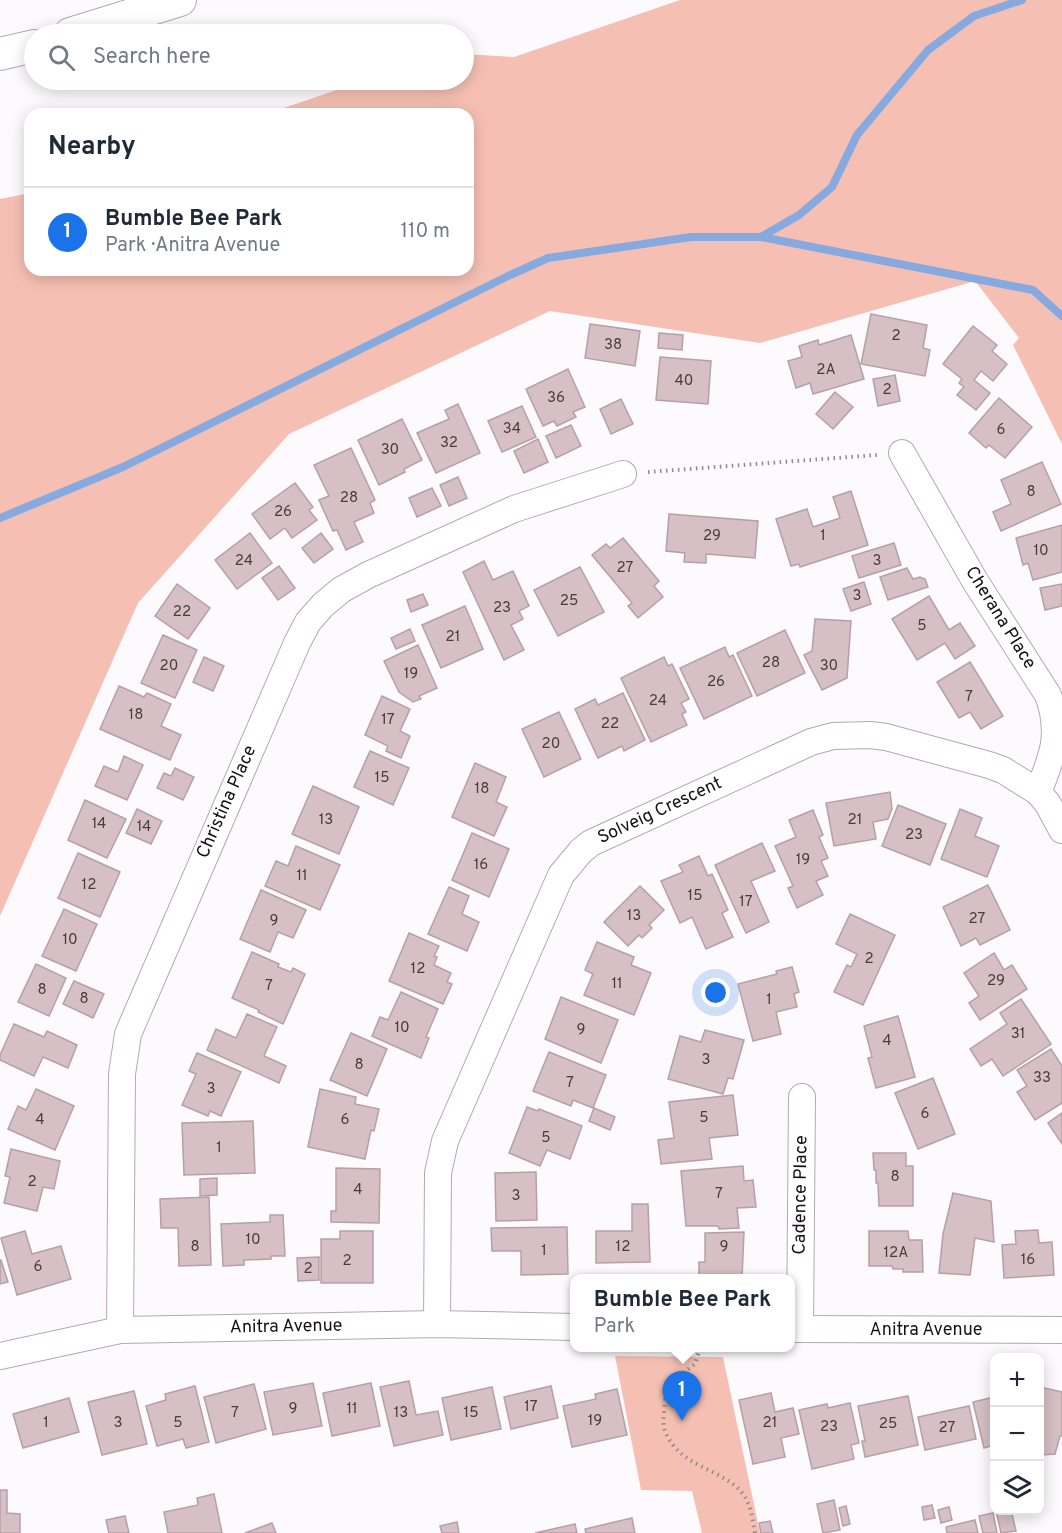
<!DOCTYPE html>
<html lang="en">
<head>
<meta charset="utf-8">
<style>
	body { margin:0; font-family:Overpass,sans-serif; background:#f2f2f3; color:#1f2937 }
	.controls { position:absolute; right:18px; bottom:18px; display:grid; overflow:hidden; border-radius:12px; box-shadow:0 3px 15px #0003 }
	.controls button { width:54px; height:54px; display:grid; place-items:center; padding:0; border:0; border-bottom:2px solid #e0e1e3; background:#fff; color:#1f2937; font:30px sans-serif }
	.you { position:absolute; left:716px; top:993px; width:21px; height:21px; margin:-15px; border:4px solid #fff; border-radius:50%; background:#1a73e8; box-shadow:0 0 0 9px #1a73e833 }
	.badge { display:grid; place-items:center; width:39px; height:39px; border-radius:50%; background:#1a73e8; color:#fff; font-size:20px; font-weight:700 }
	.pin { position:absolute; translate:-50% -50px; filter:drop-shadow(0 2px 3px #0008) }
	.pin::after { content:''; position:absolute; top:32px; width:21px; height:18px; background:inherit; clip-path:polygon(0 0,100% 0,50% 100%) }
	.popup { position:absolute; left:570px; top:1274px; width:225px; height:78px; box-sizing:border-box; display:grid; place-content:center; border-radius:12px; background:#fff; filter:drop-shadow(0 2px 4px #0005); font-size:20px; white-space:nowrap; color:#747a83 }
	.popup b { font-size:22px; color:#1f2937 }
	.popup::after { content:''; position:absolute; left:50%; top:100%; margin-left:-12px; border:12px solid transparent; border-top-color:#fff }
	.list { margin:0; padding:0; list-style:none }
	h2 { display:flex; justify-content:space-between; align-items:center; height:78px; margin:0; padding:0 24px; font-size:26px }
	h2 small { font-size:20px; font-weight:400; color:#747a83 }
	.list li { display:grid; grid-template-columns:39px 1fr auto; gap:18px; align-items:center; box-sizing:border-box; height:90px; padding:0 24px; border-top:2px solid #e0e1e3 }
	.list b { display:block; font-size:22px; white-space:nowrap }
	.list p { margin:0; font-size:20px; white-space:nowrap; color:#747a83 }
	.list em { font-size:20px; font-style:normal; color:#747a83 }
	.icon { flex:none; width:33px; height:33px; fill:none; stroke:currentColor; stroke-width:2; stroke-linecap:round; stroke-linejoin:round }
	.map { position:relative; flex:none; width:1062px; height:1533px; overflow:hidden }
	.search { position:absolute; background:#fff; box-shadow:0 3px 15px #0003; left:24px; top:24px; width:450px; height:66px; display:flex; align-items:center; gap:15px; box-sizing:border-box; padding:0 21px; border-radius:33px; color:#747a83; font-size:22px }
	.panel { position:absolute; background:#fff; box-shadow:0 3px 15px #0003; left:24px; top:108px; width:450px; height:168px; border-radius:18px }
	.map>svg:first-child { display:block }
	.green { fill:#f5c0b3 }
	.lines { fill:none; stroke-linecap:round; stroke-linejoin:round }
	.stream { stroke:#86a9df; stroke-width:8 }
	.building { fill:#d6bfc5; stroke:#b6a0a6; stroke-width:1.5 }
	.minor-casing { stroke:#b6a7b5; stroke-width:28 }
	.tertiary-casing { stroke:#b6a7b5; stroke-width:34 }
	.path { stroke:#8e8a8e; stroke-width:4; stroke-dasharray:1.5 4.5; stroke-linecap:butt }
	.minor { stroke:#fff; stroke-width:26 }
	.tertiary { stroke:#fff; stroke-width:32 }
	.labels { text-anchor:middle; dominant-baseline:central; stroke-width:6; stroke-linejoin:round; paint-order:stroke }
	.number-label { font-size:15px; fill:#473c42 }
	.street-label { font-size:18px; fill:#171117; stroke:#fff }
</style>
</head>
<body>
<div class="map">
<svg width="1062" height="1533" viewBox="0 0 1062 1533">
	<rect width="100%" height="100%" fill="#fdfafd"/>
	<g class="green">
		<polygon points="680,0 1062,0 1062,444 1013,345 1019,338 975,281 760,343 550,311 289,434 138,603 0,916 0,199 30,193 30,270 468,270 468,114 266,114 366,80 464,80 464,54 514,57"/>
		<polygon points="615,1356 723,1357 760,1533 702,1533 692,1491 641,1490"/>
	</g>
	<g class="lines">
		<g class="stream">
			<polyline points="761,237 799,215 832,187 857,135 928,50 974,16 1022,0"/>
			<polyline points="0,518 123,467 508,276 548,258 691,237 761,237 1033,290 1062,316"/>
		</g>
	</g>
	<g class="building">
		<polygon points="871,314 927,325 923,348 930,350 925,376 861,364"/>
		<polygon points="590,324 640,331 635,366 585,358"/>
		<polygon points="973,326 997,345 992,351 1007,364 993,381 981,371 974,380 990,393 976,410 957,395 964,387 959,383 962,379 943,364"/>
		<polygon points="659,333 683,335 682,350 658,348"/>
		<polygon points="851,335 864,379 813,394 810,383 796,388 788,361 802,357 799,346 818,340 819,345"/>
		<polygon points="660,357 711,361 708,404 656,400"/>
		<polygon points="568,369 585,407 573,412 576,417 557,426 554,421 543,426 526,389"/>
		<polygon points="895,375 900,401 878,406 873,379"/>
		<polygon points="835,392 853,407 833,429 816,414"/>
		<polygon points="999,398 1032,427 1005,458 989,445 986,448 969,433"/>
		<polygon points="621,399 633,424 611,434 600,409"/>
		<polygon points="458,404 480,453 436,473 417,433 449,419 445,410"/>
		<polygon points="522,406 536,437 502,452 488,421"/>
		<polygon points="402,419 422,460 404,469 405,472 379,485 358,440"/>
		<polygon points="571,425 581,446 556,458 546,436"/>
		<polygon points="538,439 548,462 524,473 514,451"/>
		<polygon points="351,448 375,500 370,503 374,513 354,522 363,542 346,550 337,530 333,531 319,500 329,496 314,465"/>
		<polygon points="1042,462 1061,504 1001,531 993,512 1011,504 1001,480"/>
		<polygon points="458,477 467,498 449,506 440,485"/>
		<polygon points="295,483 313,507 309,510 317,520 292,538 285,528 270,539 252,514"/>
		<polygon points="432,488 441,506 417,517 409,498"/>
		<polygon points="851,491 868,545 800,567 799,564 791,566 776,519 807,509 813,527 840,518 833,497"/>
		<polygon points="669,514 758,521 755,558 706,554 706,563 684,562 685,553 666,551"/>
		<polygon points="1062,525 1062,572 1033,580 1028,563 1023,565 1016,538"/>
		<polygon points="250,533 272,563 237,589 215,560"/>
		<polygon points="321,533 333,549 314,563 302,548"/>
		<polygon points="623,538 659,581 654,586 663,597 638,618 628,606 632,603 592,555 606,544 610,548"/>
		<polygon points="894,543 901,565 859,578 852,556"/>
		<polygon points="484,561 493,580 513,571 529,606 519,611 523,619 511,625 524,650 504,660 463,572"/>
		<polygon points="279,566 295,588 278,600 262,578"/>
		<polygon points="580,567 604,612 558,636 534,590"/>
		<polygon points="907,568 913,579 920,577 925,579 928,587 888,600 880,577"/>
		<polygon points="864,582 871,604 851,611 843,589"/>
		<polygon points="177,584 210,608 188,639 155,616"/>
		<polygon points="1062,584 1062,606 1045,610 1040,588"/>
		<polygon points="423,594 428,605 411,612 407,600"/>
		<polygon points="929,596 949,630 960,623 975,646 955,659 945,643 917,660 892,619"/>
		<polygon points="465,606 483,649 441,668 422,625"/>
		<polygon points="815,619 851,621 847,678 822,690 804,655 812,651"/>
		<polygon points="410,629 415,641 396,649 391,638"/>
		<polygon points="785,630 805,673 757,696 737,653"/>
		<polygon points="163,635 197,650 175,698 141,683"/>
		<polygon points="418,645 437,688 419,696 421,699 413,702 399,692 384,661"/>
		<polygon points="725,647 729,657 733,655 752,696 704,719 680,668"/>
		<polygon points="204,657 224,666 213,691 193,682"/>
		<polygon points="664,657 668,666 672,664 689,699 681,703 686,712 682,714 687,725 651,742 621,678"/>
		<polygon points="970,662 1003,716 981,729 970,712 959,718 937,682"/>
		<polygon points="119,686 144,697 147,693 171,704 161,726 181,735 170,760 100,729"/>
		<polygon points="623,693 645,740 624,751 622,746 598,758 575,709 595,699 598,705"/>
		<polygon points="382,696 410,709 400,731 410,736 401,758 386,751 388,746 365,735"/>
		<polygon points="559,712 581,759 544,777 522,729"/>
		<polygon points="370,751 409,768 393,805 354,787"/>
		<polygon points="124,756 143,765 127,800 95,786 104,766 118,772"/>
		<polygon points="475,763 506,777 496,802 507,807 494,836 452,817"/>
		<polygon points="175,768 194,777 183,800 157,788 164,773 171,776"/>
		<polygon points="313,786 359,807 339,854 292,834"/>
		<polygon points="890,792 892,809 888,819 873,822 876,839 834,846 826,803"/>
		<polygon points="85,800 126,819 107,858 68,840"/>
		<polygon points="898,805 946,824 930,865 882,846"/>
		<polygon points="137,809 162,821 151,844 126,833"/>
		<polygon points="960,809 982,818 975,836 999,846 987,877 941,859"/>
		<polygon points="813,810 823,835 819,837 828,858 821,861 828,876 816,881 823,895 797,908 788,888 793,886 775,846 796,837 789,820"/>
		<polygon points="472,833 509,849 489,897 452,880"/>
		<polygon points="762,843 775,871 751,881 769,922 746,933 715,865"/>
		<polygon points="296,846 340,865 320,910 265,886 276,861 288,866"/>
		<polygon points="78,853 120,872 100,917 58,898"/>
		<polygon points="699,856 708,876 712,874 728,910 722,913 733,937 706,949 692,917 680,923 661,881 683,872 679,865"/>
		<polygon points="988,885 1010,930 980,945 976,938 961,946 943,907"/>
		<polygon points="640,886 664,910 649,925 652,928 642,938 639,935 628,946 604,922"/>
		<polygon points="449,887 469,896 462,914 479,922 467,951 428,934"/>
		<polygon points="261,890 306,910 293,938 278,932 270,952 240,939"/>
		<polygon points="64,909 97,924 76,971 42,956"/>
		<polygon points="850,914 895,935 863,1005 834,992 847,965 851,967 857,954 836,944"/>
		<polygon points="409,933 439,946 434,956 437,957 434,965 451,973 447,982 452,984 443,1004 389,981"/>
		<polygon points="597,942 634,957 631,965 651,973 634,1015 584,995 593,974 585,970"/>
		<polygon points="252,952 279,964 278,967 291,972 293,968 305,974 283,1024 258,1012 259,1010 232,998"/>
		<polygon points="994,953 1004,970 1012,965 1027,989 980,1020 969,1003 979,996 964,973"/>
		<polygon points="36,964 66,978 49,1016 18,1002"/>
		<polygon points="792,967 799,992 794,994 797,1007 776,1012 781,1034 753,1041 738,984 777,974 776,971"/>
		<polygon points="74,981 104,994 93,1018 63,1004"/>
		<polygon points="401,992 438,1009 426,1037 429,1038 421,1058 372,1036 380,1017 388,1020"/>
		<polygon points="561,997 618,1020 601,1063 545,1039"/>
		<polygon points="1021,999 1051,1044 1003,1076 992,1059 981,1066 970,1049 1007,1024 1000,1013"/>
		<polygon points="247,1014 277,1027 264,1056 286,1066 279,1083 207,1050 216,1029 236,1038"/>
		<polygon points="898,1016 915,1077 876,1088 868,1058 872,1057 864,1026"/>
		<polygon points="14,1024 44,1037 47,1031 77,1045 68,1068 43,1057 34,1076 0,1060 0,1055"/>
		<polygon points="705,1030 744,1040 733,1079 728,1078 723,1094 668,1079 680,1036 701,1042"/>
		<polygon points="351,1033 387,1049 367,1096 330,1080"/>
		<polygon points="1051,1049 1062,1066 1062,1103 1035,1120 1017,1092 1027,1086 1017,1070"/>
		<polygon points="549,1052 606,1075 593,1108 573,1100 571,1106 533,1091"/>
		<polygon points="197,1053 241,1072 221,1116 210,1111 208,1116 182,1105 196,1074 189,1071"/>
		<polygon points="933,1078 955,1134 918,1149 895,1093"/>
		<polygon points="36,1089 74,1106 55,1150 8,1129 18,1106 26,1110"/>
		<polygon points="320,1089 356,1097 355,1104 379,1109 374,1131 371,1130 365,1159 308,1147"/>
		<polygon points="733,1095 738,1135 709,1138 712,1159 661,1164 658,1140 674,1138 669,1102"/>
		<polygon points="527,1107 538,1111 539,1109 582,1126 570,1159 547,1150 540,1166 509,1153"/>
		<polygon points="594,1108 615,1117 610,1130 589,1121"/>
		<polygon points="1062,1113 1062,1144 1048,1123"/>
		<polygon points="253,1121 255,1173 184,1175 182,1123"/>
		<polygon points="11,1149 60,1161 54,1189 43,1187 37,1211 4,1203 10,1177 5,1176"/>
		<polygon points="873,1153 906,1153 906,1166 913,1166 913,1206 879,1206 878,1183 876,1183 876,1170 874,1170"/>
		<polygon points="743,1166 744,1181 753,1180 756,1207 737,1208 739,1228 719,1229 718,1226 686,1226 681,1171"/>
		<polygon points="336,1168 380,1169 379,1223 331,1222 331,1211 336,1211"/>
		<polygon points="536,1172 537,1220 496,1221 495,1173"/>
		<polygon points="217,1178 217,1195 200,1196 200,1179"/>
		<polygon points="953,1193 991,1201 994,1242 975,1238 970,1275 939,1273 943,1234"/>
		<polygon points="209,1197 211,1265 179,1266 178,1228 161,1228 160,1199"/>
		<polygon points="632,1204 648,1204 650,1262 596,1263 596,1231 632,1231"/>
		<polygon points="270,1215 283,1215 285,1256 271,1256 271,1259 244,1260 244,1265 223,1266 221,1224 270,1222"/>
		<polygon points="567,1227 568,1274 521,1275 521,1251 492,1251 491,1228"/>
		<polygon points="1038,1230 1039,1243 1052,1242 1054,1275 1004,1278 1002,1245 1016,1244 1015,1231"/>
		<polygon points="25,1231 32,1254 61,1246 71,1279 17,1295 1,1238"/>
		<polygon points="340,1231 373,1231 373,1283 321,1283 321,1239 340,1239"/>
		<polygon points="869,1231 908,1231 909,1240 922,1240 923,1272 903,1272 903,1269 893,1269 892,1266 869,1266"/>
		<polygon points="744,1232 742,1278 699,1278 699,1262 705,1262 705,1233"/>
		<polygon points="319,1257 319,1280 298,1281 297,1258"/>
		<polygon points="0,1260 1,1260 8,1282 0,1284"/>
		<polygon points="409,1381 416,1415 438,1411 443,1435 394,1446 380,1387"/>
		<polygon points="313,1383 322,1426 273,1435 264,1392"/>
		<polygon points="371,1383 380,1426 332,1436 323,1393"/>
		<polygon points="254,1384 266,1429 216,1443 204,1397"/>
		<polygon points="195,1386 209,1442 186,1448 183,1439 157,1446 146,1406 166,1400 165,1394"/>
		<polygon points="551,1386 558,1418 511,1429 504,1397"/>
		<polygon points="492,1387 501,1429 451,1440 442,1398"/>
		<polygon points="1040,1387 1062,1392 1062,1436 1060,1436 1055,1454 1041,1455"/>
		<polygon points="617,1389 627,1435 572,1447 563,1406 596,1399 595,1394"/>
		<polygon points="134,1391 147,1444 102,1455 88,1402"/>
		<polygon points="771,1393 775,1412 793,1408 799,1434 781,1438 785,1457 753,1464 739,1400"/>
		<polygon points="908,1396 918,1445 865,1457 862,1441 865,1441 858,1406"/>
		<polygon points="994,1397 994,1445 984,1448 973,1402"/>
		<polygon points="69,1398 79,1432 23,1448 13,1414"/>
		<polygon points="850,1403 859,1443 851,1445 854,1459 812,1469 799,1410 827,1404 828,1408"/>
		<polygon points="969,1406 976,1439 925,1450 918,1417"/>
		<polygon points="0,1490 7,1490 7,1513 20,1514 20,1533 0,1533"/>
		<polygon points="214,1494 222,1533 168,1533 164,1512 198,1505 197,1498"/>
		<polygon points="834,1500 840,1530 823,1533 817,1504"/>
		<polygon points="932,1505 935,1518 924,1520 922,1507"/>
		<polygon points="846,1506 850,1524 843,1526 839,1508"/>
		<polygon points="949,1507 952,1520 941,1523 938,1510"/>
		<polygon points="996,1510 1011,1510 1016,1531 1001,1533"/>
		<polygon points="993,1513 997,1533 983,1533 979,1516"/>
		<polygon points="125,1516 129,1533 109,1533 106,1520"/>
		<polygon points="632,1518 635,1533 586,1533 585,1529"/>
		<polygon points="975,1520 978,1533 947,1533 946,1527"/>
		<polygon points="770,1521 773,1533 761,1533 759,1523"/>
		<polygon points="457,1522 459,1533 442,1533 440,1526"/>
		<polygon points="272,1523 276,1533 245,1533"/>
		<polygon points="575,1524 577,1533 535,1533"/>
	</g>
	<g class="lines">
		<g class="minor-casing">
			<g id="minor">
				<path d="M 902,453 L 975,581 L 1048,695 C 1062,733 1053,756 1038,792"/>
				<polyline points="437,1324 438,1173 445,1141 561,875 581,851 591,843 811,742 833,736 870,735 886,737 989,765 1003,770 1038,792 1048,804 1062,830"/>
				<polyline points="790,1329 1062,1330"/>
				<polyline points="800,1329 802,1097"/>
				<polyline points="120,1330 122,1074 128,1034 297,643 308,622 323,605 341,590 368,575 514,509 623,474"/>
				<polyline points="0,1356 120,1330 437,1324 574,1327"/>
			</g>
		</g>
		<g class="tertiary-casing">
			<g id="tertiary">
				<polyline points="70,34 180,0"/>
				<polyline points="0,54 34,46"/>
			</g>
		</g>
		<g class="path">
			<polyline points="648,472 877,455"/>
			<path d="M 700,1348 L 695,1364 L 667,1385 C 666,1396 661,1422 665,1431 C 680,1471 733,1469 747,1501 C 752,1511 753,1523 755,1533"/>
		</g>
		<use href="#minor" class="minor"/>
		<use href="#tertiary" class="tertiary"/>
	</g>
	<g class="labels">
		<g class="number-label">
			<text x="896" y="336">2</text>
			<text x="613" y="345">38</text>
			<text x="826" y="370">2A</text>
			<text x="684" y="381">40</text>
			<text x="887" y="390">2</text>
			<text x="556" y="398">36</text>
			<text x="512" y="429">34</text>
			<text x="1001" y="430">6</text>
			<text x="449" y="443">32</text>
			<text x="390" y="450">30</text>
			<text x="1031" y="492">8</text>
			<text x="349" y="498">28</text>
			<text x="283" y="512">26</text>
			<text x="712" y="536">29</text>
			<text x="823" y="536">1</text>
			<text x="1041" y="551">10</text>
			<text x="244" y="561">24</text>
			<text x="877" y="561">3</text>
			<text x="625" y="568">27</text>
			<text x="857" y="596">3</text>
			<text x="569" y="601">25</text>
			<text x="502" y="608">23</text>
			<text x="182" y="612">22</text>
			<text x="922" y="626">5</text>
			<text x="453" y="637">21</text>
			<text x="771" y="663">28</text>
			<text x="169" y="666">20</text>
			<text x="829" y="666">30</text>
			<text x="411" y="674">19</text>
			<text x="716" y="682">26</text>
			<text x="969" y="697">7</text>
			<text x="658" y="701">24</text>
			<text x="136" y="715">18</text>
			<text x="388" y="720">17</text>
			<text x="610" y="724">22</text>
			<text x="551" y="744">20</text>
			<text x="382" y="778">15</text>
			<text x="482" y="789">18</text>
			<text x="326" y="820">13</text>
			<text x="855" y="820">21</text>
			<text x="99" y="824">14</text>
			<text x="144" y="827">14</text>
			<text x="914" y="835">23</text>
			<text x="803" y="860">19</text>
			<text x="481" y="865">16</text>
			<text x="302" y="876">11</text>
			<text x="89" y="885">12</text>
			<text x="695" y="896">15</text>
			<text x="746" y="902">17</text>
			<text x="634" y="916">13</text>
			<text x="977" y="919">27</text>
			<text x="274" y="921">9</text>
			<text x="70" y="940">10</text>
			<text x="869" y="959">2</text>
			<text x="418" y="969">12</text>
			<text x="996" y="981">29</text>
			<text x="617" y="984">11</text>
			<text x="269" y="986">7</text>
			<text x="42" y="990">8</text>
			<text x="84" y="999">8</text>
			<text x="769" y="1000">1</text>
			<text x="402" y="1028">10</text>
			<text x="581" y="1030">9</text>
			<text x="1018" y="1034">31</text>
			<text x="887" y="1041">4</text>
			<text x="706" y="1060">3</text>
			<text x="359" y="1065">8</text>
			<text x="1042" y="1078">33</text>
			<text x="570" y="1083">7</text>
			<text x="211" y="1089">3</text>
			<text x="925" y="1114">6</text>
			<text x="704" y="1118">5</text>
			<text x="40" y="1120">4</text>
			<text x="345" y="1120">6</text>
			<text x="546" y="1138">5</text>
			<text x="219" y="1148">1</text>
			<text x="895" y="1177">8</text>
			<text x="32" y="1182">2</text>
			<text x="358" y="1190">4</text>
			<text x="719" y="1194">7</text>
			<text x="516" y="1196">3</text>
			<text x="253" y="1240">10</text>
			<text x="195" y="1247">8</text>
			<text x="623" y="1247">12</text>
			<text x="724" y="1247">9</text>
			<text x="544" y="1251">1</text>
			<text x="896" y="1253">12A</text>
			<text x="1028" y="1260">16</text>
			<text x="347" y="1261">2</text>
			<text x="38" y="1267">6</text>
			<text x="308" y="1269">2</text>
			<text x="531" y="1407">17</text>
			<text x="293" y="1409">9</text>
			<text x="352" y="1409">11</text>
			<text x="235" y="1413">7</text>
			<text x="401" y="1413">13</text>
			<text x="471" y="1413">15</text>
			<text x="595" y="1421">19</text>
			<text x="46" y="1423">1</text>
			<text x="118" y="1423">3</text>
			<text x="178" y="1423">5</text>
			<text x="770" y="1423">21</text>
			<text x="888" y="1424">25</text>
			<text x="829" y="1427">23</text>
			<text x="947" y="1428">27</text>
		</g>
		<g class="street-label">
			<text transform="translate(1000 618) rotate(58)">Cherana Place</text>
			<text transform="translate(227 802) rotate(-66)">Christina Place</text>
			<text transform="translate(660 811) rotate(-25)">Solveig Crescent</text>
			<text transform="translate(801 1195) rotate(-89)">Cadence Place</text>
			<text transform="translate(286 1327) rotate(-1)">Anitra Avenue</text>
			<text x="926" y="1330">Anitra Avenue</text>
		</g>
	</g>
</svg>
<div class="controls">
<button>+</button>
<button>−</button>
<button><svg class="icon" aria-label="layers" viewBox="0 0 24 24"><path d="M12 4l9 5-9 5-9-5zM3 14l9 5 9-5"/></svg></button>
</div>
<div class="you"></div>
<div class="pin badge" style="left:682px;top:1421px">1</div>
<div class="popup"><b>Bumble Bee Park</b>Park</div>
<div class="search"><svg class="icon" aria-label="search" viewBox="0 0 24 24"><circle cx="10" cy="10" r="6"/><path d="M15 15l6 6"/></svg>Search here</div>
<section class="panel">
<h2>Nearby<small></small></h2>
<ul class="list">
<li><span class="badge">1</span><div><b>Bumble Bee Park</b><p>Park · Anitra Avenue</p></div><em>110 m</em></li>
</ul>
</section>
</div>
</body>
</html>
